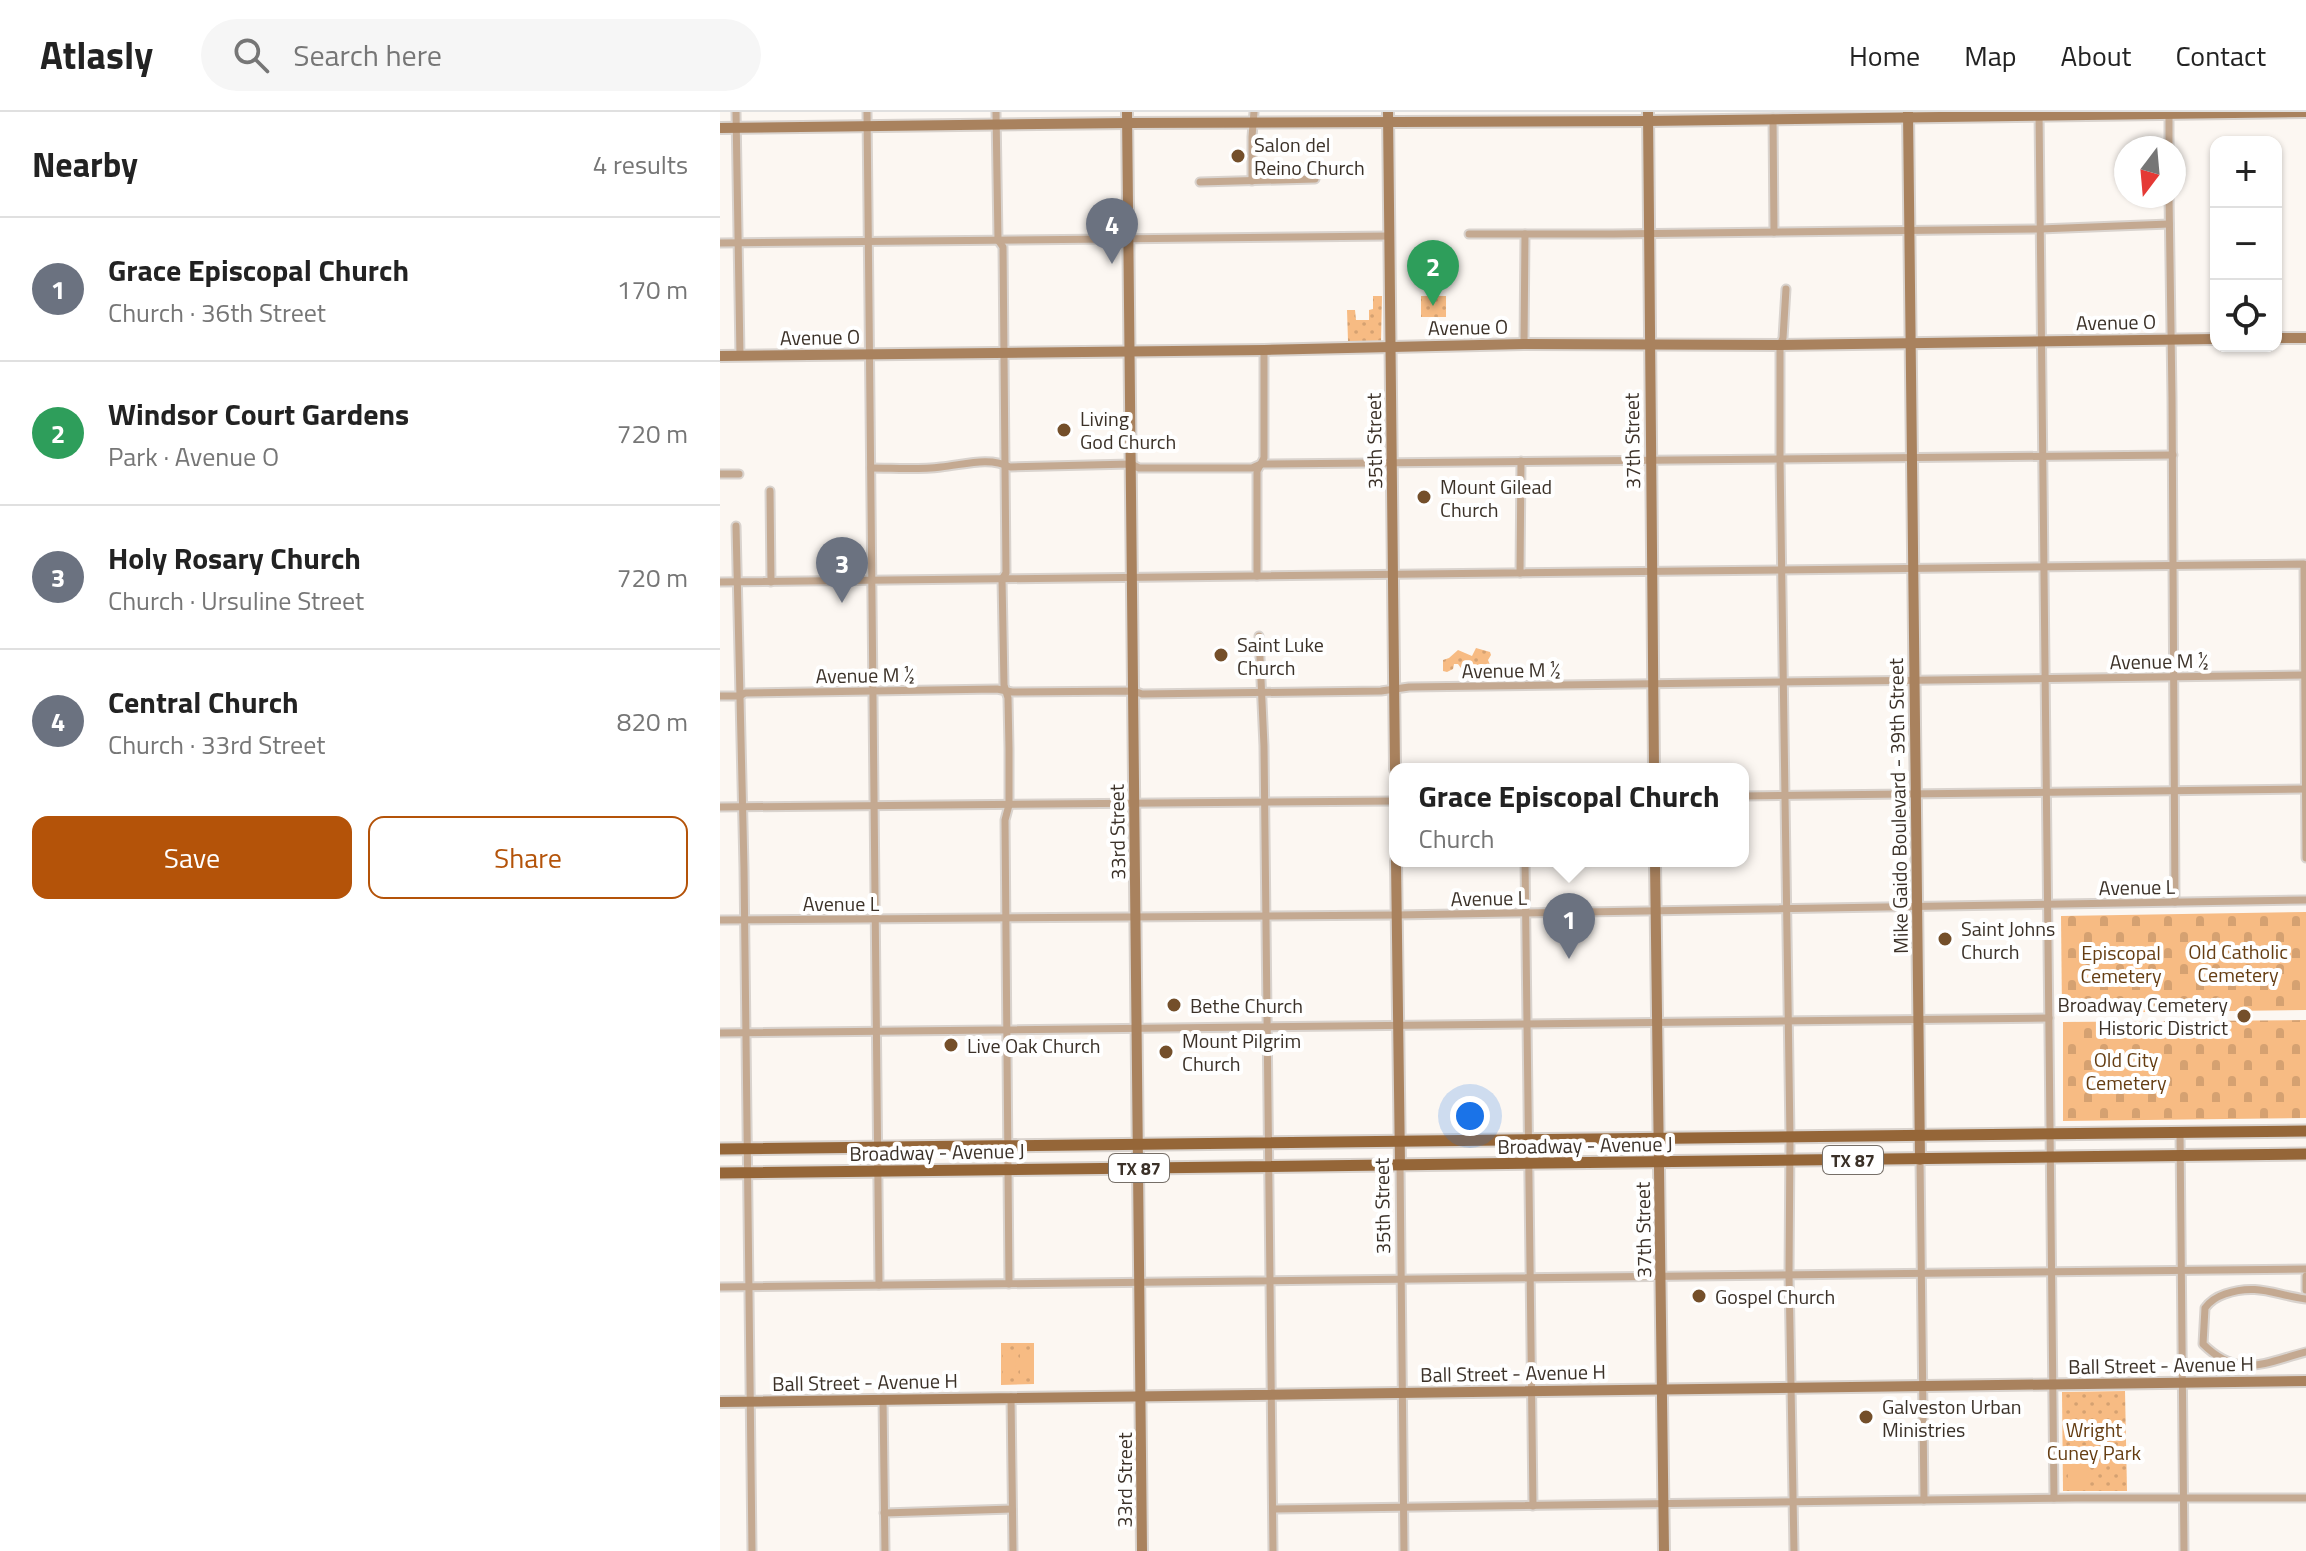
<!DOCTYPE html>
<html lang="en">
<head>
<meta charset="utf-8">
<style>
	body { margin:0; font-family:"Titillium Web",sans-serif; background:#f6f6f6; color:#222 }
	.controls { position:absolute; right:24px; top:24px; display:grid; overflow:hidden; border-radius:16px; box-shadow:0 2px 6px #0004 }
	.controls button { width:72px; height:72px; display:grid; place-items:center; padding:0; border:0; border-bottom:2px solid #e0e0e0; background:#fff; color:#222; font:40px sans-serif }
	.compass { position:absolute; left:1394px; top:24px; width:72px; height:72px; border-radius:50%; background:#fff; box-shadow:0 2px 6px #0004; rotate:196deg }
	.you { position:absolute; left:750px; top:1004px; width:28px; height:28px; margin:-20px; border:6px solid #fff; border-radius:50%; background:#1a73e8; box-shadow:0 0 0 12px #1a73e833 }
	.badge { display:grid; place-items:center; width:52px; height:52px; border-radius:50%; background:#b45309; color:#fff; font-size:26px; font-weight:700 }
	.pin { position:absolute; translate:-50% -66px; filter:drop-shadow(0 2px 4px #0008) }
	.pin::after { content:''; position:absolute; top:42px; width:28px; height:24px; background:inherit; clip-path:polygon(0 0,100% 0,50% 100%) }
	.popup { position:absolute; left:669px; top:651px; width:360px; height:104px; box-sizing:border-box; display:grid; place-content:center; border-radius:16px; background:#fff; filter:drop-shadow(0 2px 6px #0005); font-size:26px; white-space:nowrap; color:#767676 }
	.popup b { font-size:30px; color:#222 }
	.popup::after { content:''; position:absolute; left:50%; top:100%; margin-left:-16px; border:16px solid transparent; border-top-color:#fff }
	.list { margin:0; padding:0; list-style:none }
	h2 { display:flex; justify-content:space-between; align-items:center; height:104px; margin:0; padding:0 32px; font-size:34px }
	h2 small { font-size:26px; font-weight:400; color:#767676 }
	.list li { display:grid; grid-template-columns:52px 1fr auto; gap:24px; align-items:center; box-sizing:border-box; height:144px; padding:0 32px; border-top:2px solid #e0e0e0 }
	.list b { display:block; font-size:30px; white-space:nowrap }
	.list p { margin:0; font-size:26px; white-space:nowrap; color:#767676 }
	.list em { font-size:26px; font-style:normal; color:#767676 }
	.actions { display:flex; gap:16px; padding:24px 32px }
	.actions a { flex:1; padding:18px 0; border:2px solid #b45309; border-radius:16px; text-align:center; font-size:28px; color:#b45309 }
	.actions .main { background:#b45309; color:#fff }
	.icon { flex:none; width:44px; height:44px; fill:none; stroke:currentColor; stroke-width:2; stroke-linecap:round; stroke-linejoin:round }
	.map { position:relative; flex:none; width:1586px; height:1439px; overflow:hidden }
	header { display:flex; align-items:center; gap:48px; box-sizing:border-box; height:112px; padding:0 40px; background:#fff; border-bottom:2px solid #e0e0e0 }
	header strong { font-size:38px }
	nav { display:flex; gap:44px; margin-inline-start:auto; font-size:28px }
	.search { width:560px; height:72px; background:#f6f6f6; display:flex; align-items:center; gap:20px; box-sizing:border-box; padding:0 28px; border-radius:44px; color:#767676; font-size:30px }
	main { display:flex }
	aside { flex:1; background:#fff }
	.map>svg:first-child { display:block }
	.cemetery { fill:url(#cemetery-stones) }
	.park { fill:url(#park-dots) }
	.pitch { fill:#f7bb83 }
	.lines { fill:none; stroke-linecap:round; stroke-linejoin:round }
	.street-casing { stroke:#d9d3ce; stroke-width:11 }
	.secondary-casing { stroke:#d9d3ce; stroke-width:14 }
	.primary-casing { stroke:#d9d3ce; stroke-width:15 }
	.street { stroke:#c4a991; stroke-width:7 }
	.secondary { stroke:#a9825e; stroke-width:10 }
	.primary { stroke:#956638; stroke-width:11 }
	.poi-dot { fill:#744f2a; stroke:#fff; stroke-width:3 }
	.labels { text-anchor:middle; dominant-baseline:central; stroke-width:8; stroke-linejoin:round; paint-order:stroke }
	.shield { fill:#fff; stroke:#766f68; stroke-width:2 }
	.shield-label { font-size:18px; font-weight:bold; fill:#3b3128 }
	.poi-label { font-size:20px; fill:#3b3128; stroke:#fff; text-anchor:start }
	.street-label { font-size:20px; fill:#3b3128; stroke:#fff }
	.park-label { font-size:20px; fill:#653d12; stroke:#fff }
</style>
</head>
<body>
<header>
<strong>Atlasly</strong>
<div class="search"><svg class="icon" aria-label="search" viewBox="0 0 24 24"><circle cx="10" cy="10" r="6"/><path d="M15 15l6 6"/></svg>Search here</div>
<nav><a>Home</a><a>Map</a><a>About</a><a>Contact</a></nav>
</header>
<main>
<aside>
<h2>Nearby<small>4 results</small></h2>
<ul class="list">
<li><span class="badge" style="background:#6b7280">1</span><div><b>Grace Episcopal Church</b><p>Church · 36th Street</p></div><em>170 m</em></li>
<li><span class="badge" style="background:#2e9e5b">2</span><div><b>Windsor Court Gardens</b><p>Park · Avenue O</p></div><em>720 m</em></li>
<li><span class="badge" style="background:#6b7280">3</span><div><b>Holy Rosary Church</b><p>Church · Ursuline Street</p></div><em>720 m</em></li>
<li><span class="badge" style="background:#6b7280">4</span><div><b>Central Church</b><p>Church · 33rd Street</p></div><em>820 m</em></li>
</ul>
<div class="actions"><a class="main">Save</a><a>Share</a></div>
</aside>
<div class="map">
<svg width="1586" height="1439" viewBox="0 0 1586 1439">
	<defs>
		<pattern id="cemetery-stones" width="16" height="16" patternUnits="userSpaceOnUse" patternTransform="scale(2)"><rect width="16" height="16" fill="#f7bb83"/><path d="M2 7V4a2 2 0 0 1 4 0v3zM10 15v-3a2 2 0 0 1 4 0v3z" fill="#d5a171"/></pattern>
		<pattern id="park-dots" width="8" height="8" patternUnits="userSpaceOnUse" patternTransform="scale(2)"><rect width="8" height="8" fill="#f7bb83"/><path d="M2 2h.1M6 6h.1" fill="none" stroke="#d5a171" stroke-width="1.8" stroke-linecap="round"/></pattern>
	</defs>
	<rect width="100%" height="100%" fill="#fcf7f2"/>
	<g class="cemetery">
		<polygon points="1586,800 1586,898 1342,901 1341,804"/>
		<polygon points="1586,908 1586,1006 1343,1009 1343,910"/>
	</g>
	<g class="park">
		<polygon points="653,184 662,184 661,230 628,229 627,198 635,198 636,208 649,208 649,198 653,197"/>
		<rect x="701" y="184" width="25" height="21"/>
		<polygon points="756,536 770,540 771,543 768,548 772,558 769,562 761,562 758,553 745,562 738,552 734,552 733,557 727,560 723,559 723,548 729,546 738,538 752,544"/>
		<polygon points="281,1231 314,1231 314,1272 281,1273"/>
		<polygon points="1405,1279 1407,1379 1343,1379 1342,1280"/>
	</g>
	<g class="pitch">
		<polygon points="295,1238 296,1265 283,1265 283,1239"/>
		<rect x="300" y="1238" width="12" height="27"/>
		<rect x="1348" y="1333" width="18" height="41"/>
	</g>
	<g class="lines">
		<g class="street-casing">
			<g id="street">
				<polyline points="16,0 20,244"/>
				<polyline points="147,0 159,1173"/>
				<polyline points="276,0 278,128 283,135 286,461 282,467 284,573 288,586 289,637 289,693 285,708 289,1172"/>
				<polyline points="1319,0 1334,1386"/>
				<polyline points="1053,6 1054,120"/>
				<polyline points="1449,36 1449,0"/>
				<polyline points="532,69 532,25 534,0"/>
				<polyline points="480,70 595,67"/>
				<polyline points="1449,84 1452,285 1455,790"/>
				<polyline points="749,122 893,122 1320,117 1449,112"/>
				<polyline points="0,131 670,124"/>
				<polyline points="1066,177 1063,226 1060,233 1060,346 1070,1026 1069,1163 1074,1439"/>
				<polyline points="804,232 805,122"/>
				<path d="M 151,356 C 174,356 198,358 221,355 C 243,353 269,344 290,355 L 411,352 L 419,356 L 532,356 L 541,352 L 1453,343"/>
				<polyline points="0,362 19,362"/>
				<polyline points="50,379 51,470"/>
				<polyline points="16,414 24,756 32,1439"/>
				<polyline points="800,461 801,349"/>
				<polyline points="537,464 537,359 544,346 544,238"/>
				<polyline points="0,470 1584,452 1586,746"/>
				<polyline points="539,524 544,634 553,1439"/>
				<polyline points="0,584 20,584 25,581 277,577 292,580 414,579 422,582 661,579 689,575 1586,563"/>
				<polyline points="1023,684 1586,677"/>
				<polyline points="0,695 675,689"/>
				<polyline points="805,749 813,1394"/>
				<polyline points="0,808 677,803 1586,788"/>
				<polyline points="0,921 1329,906"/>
				<polyline points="1460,1021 1464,1439"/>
				<polyline points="1200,1048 1204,1388"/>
				<polyline points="680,1053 684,1439"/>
				<polyline points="1586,1164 1586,1178"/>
				<polyline points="0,1175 1586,1157"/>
				<path d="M 1586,1187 C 1555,1183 1537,1171 1505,1182 C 1496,1185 1490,1189 1485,1196 L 1483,1232 C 1519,1268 1546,1250 1586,1240"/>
				<polyline points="291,1285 293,1439"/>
				<polyline points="163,1287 165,1439"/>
				<polyline points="554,1397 1355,1386 1586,1386"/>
				<polyline points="164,1401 292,1397"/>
			</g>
		</g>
		<g class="secondary-casing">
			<g id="secondary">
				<polyline points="407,0 422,1439"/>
				<polyline points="668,0 675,657"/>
				<polyline points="928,0 934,657"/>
				<polyline points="1188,0 1200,1048"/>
				<polyline points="0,16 407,11 928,9 1586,0"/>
				<polyline points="1556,226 1586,226"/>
				<polyline points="0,244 544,238 804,232 1060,233 1496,227"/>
				<polyline points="676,749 680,1053"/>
				<polyline points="935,749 944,1439"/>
				<polyline points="0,1290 1586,1269"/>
			</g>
		</g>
		<g class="primary-casing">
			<g id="primary">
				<polyline points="0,1037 1586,1019"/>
				<polyline points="0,1061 1586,1042"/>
			</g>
		</g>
		<use href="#street" class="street"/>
		<use href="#secondary" class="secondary"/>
		<use href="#primary" class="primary"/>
	</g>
	<g class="poi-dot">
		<circle cx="518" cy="44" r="8"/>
		<circle cx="344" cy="318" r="8"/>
		<circle cx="704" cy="385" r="8"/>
		<circle cx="501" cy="543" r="8"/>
		<circle cx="1225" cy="827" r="8"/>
		<circle cx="454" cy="893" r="8"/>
		<circle cx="1524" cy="904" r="8"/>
		<circle cx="231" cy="933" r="8"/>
		<circle cx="446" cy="940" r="8"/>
		<circle cx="979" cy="1184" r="8"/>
		<circle cx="1146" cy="1305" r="8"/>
	</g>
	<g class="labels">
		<g class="shield">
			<rect x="1103" y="1034" width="60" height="28" rx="6"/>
			<rect x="389" y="1042" width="60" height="28" rx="6"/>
		</g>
		<g class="shield-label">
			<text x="1133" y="1048">TX 87</text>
			<text x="419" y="1056">TX 87</text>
		</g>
		<g class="poi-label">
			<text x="534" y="32">Salon del<tspan x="534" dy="23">Reino Church</tspan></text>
			<text x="360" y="306">Living<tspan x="360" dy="23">God Church</tspan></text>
			<text x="720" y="374">Mount Gilead<tspan x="720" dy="23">Church</tspan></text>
			<text x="517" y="532">Saint Luke<tspan x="517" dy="23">Church</tspan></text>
			<text x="1241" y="816">Saint Johns<tspan x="1241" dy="23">Church</tspan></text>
			<text x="1508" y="892" text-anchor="end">Broadway Cemetery<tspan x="1508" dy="23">Historic District</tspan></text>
			<text x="470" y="893">Bethe Church</text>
			<text x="462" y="928">Mount Pilgrim<tspan x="462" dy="23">Church</tspan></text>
			<text x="247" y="933">Live Oak Church</text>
			<text x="995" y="1184">Gospel Church</text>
			<text x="1162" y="1294">Galveston Urban<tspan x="1162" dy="23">Ministries</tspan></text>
		</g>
		<g class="street-label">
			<text transform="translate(1396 210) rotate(-1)">Avenue O</text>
			<text transform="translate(748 215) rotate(-1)">Avenue O</text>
			<text transform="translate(100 225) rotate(-1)">Avenue O</text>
			<text transform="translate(654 329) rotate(-91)">35th Street</text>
			<text transform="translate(912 329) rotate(-91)">37th Street</text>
			<text transform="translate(1439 549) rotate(-1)">Avenue M ½</text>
			<text transform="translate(791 558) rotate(-1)">Avenue M ½</text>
			<text transform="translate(145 563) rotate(-1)">Avenue M ½</text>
			<text transform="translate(1178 694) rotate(-91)">Mike Gaido Boulevard - 39th Street</text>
			<text transform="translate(397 720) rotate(-91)">33rd Street</text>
			<text transform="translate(1417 775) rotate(-1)">Avenue L</text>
			<text transform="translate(769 786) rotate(-1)">Avenue L</text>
			<text x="121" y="791">Avenue L</text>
			<text transform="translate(865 1033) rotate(-1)">Broadway - Avenue J</text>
			<text transform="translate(217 1040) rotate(-1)">Broadway - Avenue J</text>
			<text transform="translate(662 1094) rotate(-91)">35th Street</text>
			<text transform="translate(923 1118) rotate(-91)">37th Street</text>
			<text transform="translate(1441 1253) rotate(-1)">Ball Street - Avenue H</text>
			<text transform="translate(793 1261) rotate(-1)">Ball Street - Avenue H</text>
			<text transform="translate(145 1270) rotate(-1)">Ball Street - Avenue H</text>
			<text transform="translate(404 1368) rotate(-90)">33rd Street</text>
		</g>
		<g class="park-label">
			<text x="1518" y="839">Old Catholic<tspan x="1518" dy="23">Cemetery</tspan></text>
			<text x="1401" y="840">Episcopal<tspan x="1401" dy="23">Cemetery</tspan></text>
			<text x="1406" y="947">Old City<tspan x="1406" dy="23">Cemetery</tspan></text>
			<text x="1374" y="1317">Wright<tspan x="1374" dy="23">Cuney Park</tspan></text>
		</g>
	</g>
</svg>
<div class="controls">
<button>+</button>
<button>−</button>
<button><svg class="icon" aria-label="locate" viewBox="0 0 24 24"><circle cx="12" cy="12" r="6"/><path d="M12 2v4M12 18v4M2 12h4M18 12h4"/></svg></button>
</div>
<svg class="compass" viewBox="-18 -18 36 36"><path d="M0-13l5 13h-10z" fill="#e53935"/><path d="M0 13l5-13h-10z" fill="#767676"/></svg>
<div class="you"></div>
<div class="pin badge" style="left:849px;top:847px;background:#6b7280">1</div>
<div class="popup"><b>Grace Episcopal Church</b>Church</div>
<div class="pin badge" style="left:713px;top:194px;background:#2e9e5b">2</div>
<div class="pin badge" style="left:122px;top:491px;background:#6b7280">3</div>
<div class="pin badge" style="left:392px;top:152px;background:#6b7280">4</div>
</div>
</main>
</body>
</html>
